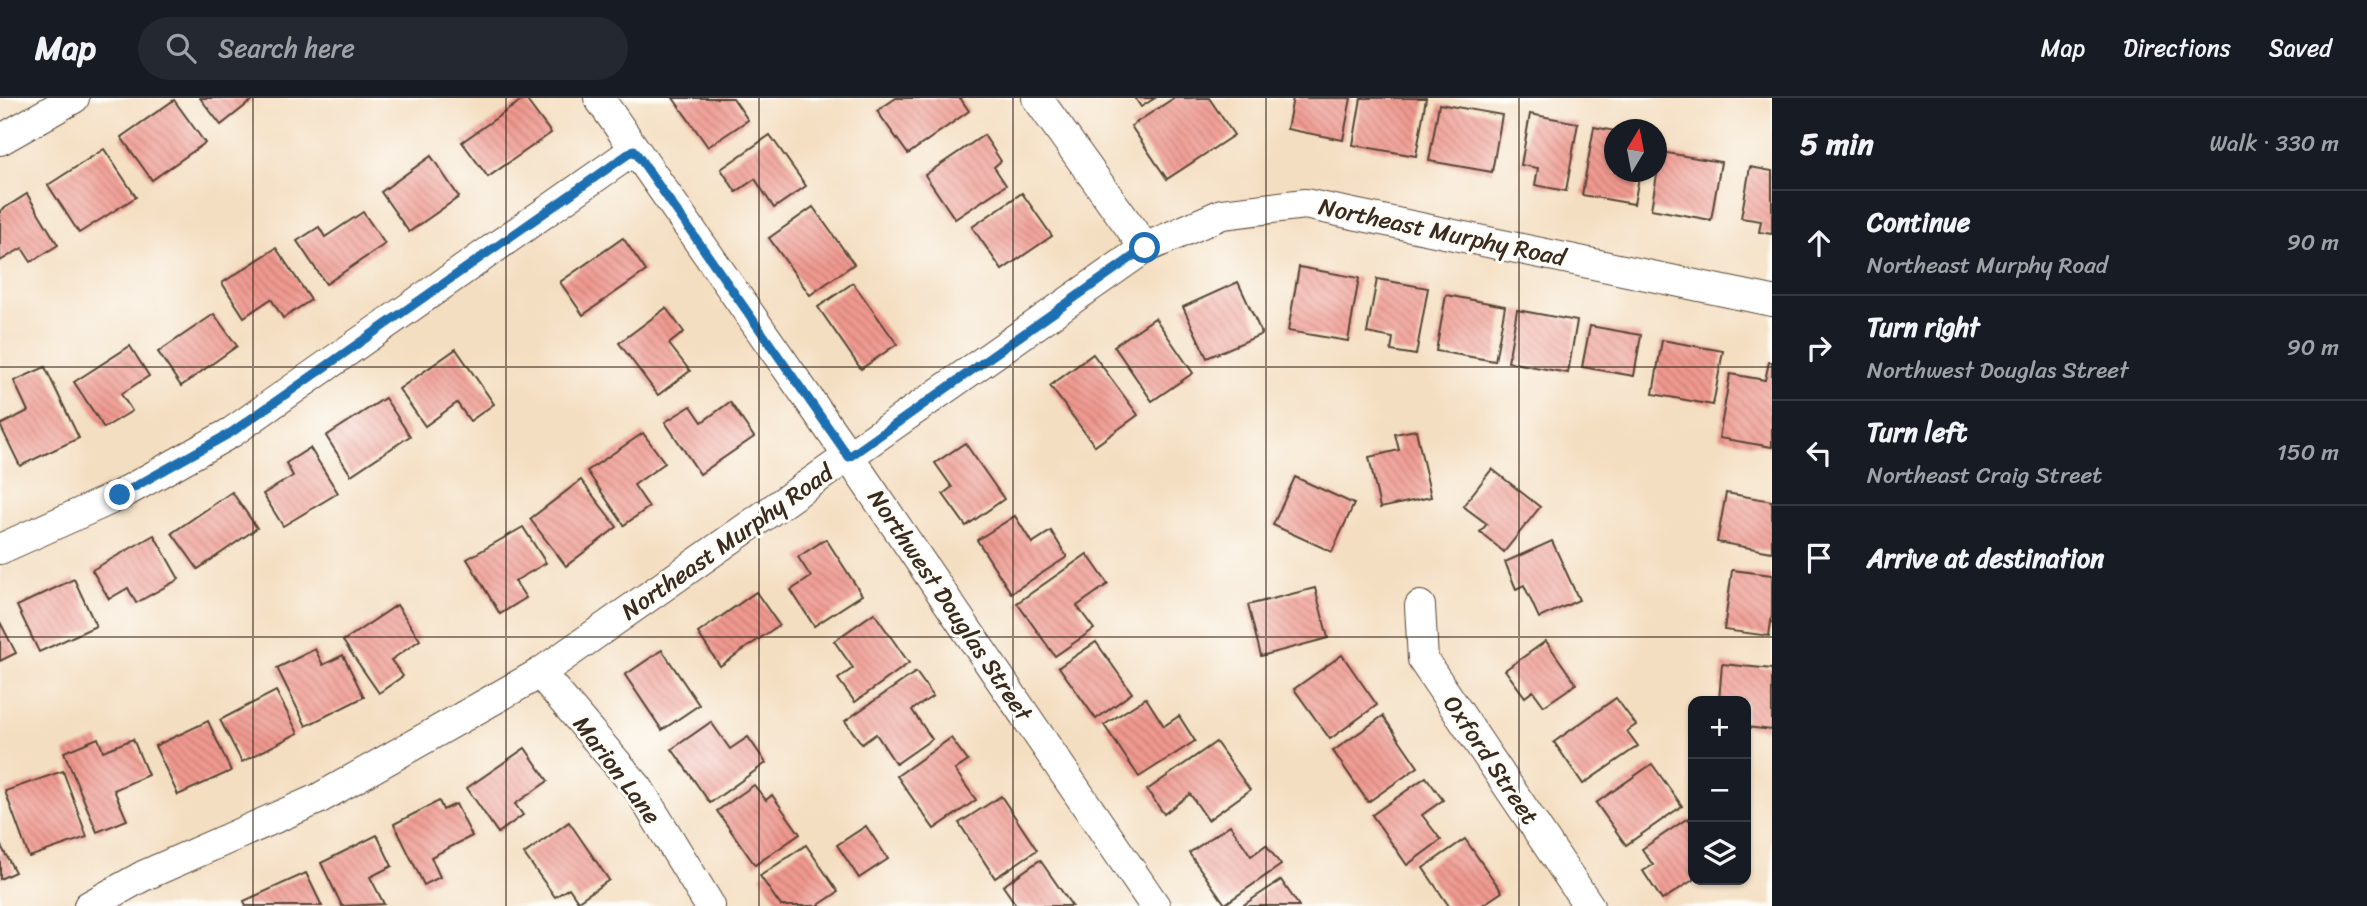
<!DOCTYPE html>
<html lang="en">
<head>
<meta charset="utf-8">
<style>
	body { margin:0; font-family:Sriracha,sans-serif; background:#242831; color:#f1f3f6 }
	.controls { position:absolute; right:21px; bottom:21px; display:grid; overflow:hidden; border-radius:14px; box-shadow:0 2px 5px #0004 }
	.controls button { width:63px; height:63px; display:grid; place-items:center; padding:0; border:0; border-bottom:2px solid #363941; background:#171b24; color:#f1f3f6; font:35px sans-serif }
	.compass { position:absolute; left:1604px; top:21px; width:63px; height:63px; border-radius:50%; background:#171b24; box-shadow:0 2px 5px #0004; rotate:10deg }
	.stop { position:absolute; width:21px; height:21px; margin:-16px; border:5px solid #1f6fb2; border-radius:50%; background:#fff }
	.stop.end { background:#1f6fb2; border-color:#fff; box-shadow:0 2px 7px #0008 }
	.list { margin:0; padding:0; list-style:none }
	h2 { display:flex; justify-content:space-between; align-items:center; height:91px; margin:0; padding:0 28px; font-size:30px }
	h2 small { font-size:23px; font-weight:400; color:#9ea1a6 }
	.list li { display:grid; grid-template-columns:46px 1fr auto; gap:21px; align-items:center; box-sizing:border-box; height:105px; padding:0 28px; border-top:2px solid #363941 }
	.list b { display:block; font-size:26px; white-space:nowrap }
	.list p { margin:0; font-size:23px; white-space:nowrap; color:#9ea1a6 }
	.list em { font-size:23px; font-style:normal; color:#9ea1a6 }
	.icon { flex:none; width:38px; height:38px; fill:none; stroke:currentColor; stroke-width:2; stroke-linecap:round; stroke-linejoin:round }
	.map { position:relative; flex:none; width:1772px; height:808px; overflow:hidden }
	header { display:flex; align-items:center; gap:42px; box-sizing:border-box; height:98px; padding:0 35px; background:#171b24; border-bottom:2px solid #363941 }
	header strong { font-size:33px }
	nav { display:flex; gap:38px; margin-inline-start:auto; font-size:24px }
	.search { width:490px; height:63px; background:#242831; display:flex; align-items:center; gap:18px; box-sizing:border-box; padding:0 24px; border-radius:38px; color:#9ea1a6; font-size:26px }
	main { display:flex }
	aside { flex:1; background:#171b24 }
	.map>svg:first-child { display:block }
	.building { fill:url(#building-back-hatch) }
	.lines { fill:none; stroke-linecap:round; stroke-linejoin:round }
	.street-casing { stroke:#574536; stroke-width:32 }
	.street { stroke:#fff; stroke-width:30 }
	.route { stroke:#1f6fb2; stroke-width:9 }
	.grid { fill:none; stroke:#3b2a1e; stroke-width:2; stroke-opacity:0.55 }
	.labels { text-anchor:middle; dominant-baseline:central; stroke-width:6; stroke-linejoin:round; paint-order:stroke }
	.street-label { font-size:24px; fill:#3b2a1e; stroke:#fdfcf7 }
</style>
</head>
<body>
<header>
<strong>Map</strong>
<div class="search"><svg class="icon" aria-label="search" viewBox="0 0 24 24"><circle cx="10" cy="10" r="6"/><path d="M15 15l6 6"/></svg>Search here</div>
<nav><a>Map</a><a>Directions</a><a>Saved</a></nav>
</header>
<main>
<div class="map">
<svg width="1772" height="808" viewBox="0 0 1772 808">
	<defs>
		<pattern id="building-back-hatch" width="6" height="6" patternUnits="userSpaceOnUse" patternTransform="scale(1.75)"><rect width="6" height="6" fill="#f09990"/><path d="M-1 5l2 2M0 0l6 6M5-1l2 2" fill="none" stroke="#c47d75"/></pattern>
	</defs>
	<rect width="100%" height="100%" fill="#fdfcf7"/>
	<filter id="ink" filterUnits="userSpaceOnUse"><feTurbulence type="fractalNoise" baseFrequency=".0143" numOctaves="2"/><feDisplacementMap in="SourceGraphic" scale="14" xChannelSelector="R" yChannelSelector="G"/><feConvolveMatrix kernelMatrix="1 2 1 2 8 2 1 2 1" color-interpolation-filters="sRGB"/></filter>
	<filter id="wash" filterUnits="userSpaceOnUse"><feTurbulence type="fractalNoise" baseFrequency=".00686" numOctaves="4" result="noise"/><feDisplacementMap in="SourceGraphic" scale="28" xChannelSelector="R" yChannelSelector="G"/><feGaussianBlur stdDeviation="1.57" result="paint"/><feColorMatrix in="noise" values="0 0 0 0 0 0 0 0 0 0 0 0 0 0 0 0 0 1.4 0 .05"/><feComposite in="paint" operator="in"/></filter>
	<g filter="url(#wash)">
		<rect width="100%" height="100%" fill="#f4dec1"/>
		<g id="blocks">
			<g class="building">
				<polygon points="200,0 255,0 221,27"/>
				<polygon points="525,0 551,35 488,79 462,44"/>
				<polygon points="673,0 733,0 748,22 708,49"/>
				<polygon points="896,0 960,0 969,13 908,56 877,13"/>
				<polygon points="1135,0 1155,0 1141,9"/>
				<polygon points="1174,0 1209,0 1234,37 1167,81 1131,28"/>
				<polygon points="1293,0 1351,0 1343,42 1287,31"/>
				<polygon points="1361,0 1426,0 1416,58 1353,47"/>
				<polygon points="174,2 205,45 152,82 121,39"/>
				<polygon points="1439,6 1502,17 1492,74 1429,63"/>
				<polygon points="1530,16 1578,25 1566,93 1535,87 1538,70 1521,67"/>
				<polygon points="1594,29 1615,33 1615,74 1640,74 1634,106 1582,97"/>
				<polygon points="770,37 806,88 774,110 755,81 736,94 721,71"/>
				<polygon points="984,37 1001,63 994,69 1006,87 955,121 925,77"/>
				<polygon points="104,51 136,99 79,135 48,87"/>
				<polygon points="1661,54 1721,64 1711,122 1651,111"/>
				<polygon points="431,58 459,99 409,134 381,94"/>
				<polygon points="1750,69 1772,73 1772,136 1759,134 1761,123 1741,120"/>
				<polygon points="1022,95 1052,138 1002,172 972,129"/>
				<polygon points="27,96 58,147 31,164 22,150 0,163 0,113"/>
				<polygon points="813,109 854,166 810,197 769,140"/>
				<polygon points="363,114 385,146 326,186 297,143 319,129 325,139"/>
				<polygon points="623,140 646,173 583,217 560,184"/>
				<polygon points="276,150 311,202 283,220 271,201 244,219 222,185"/>
				<polygon points="1299,169 1359,180 1348,243 1288,233"/>
				<polygon points="1377,181 1428,190 1416,257 1391,253 1393,240 1367,235"/>
				<polygon points="1238,184 1262,236 1207,260 1183,209"/>
				<polygon points="853,185 897,246 861,271 818,209"/>
				<polygon points="1446,197 1505,208 1495,263 1436,253"/>
				<polygon points="666,210 684,234 669,246 690,273 658,297 619,245"/>
				<polygon points="1517,212 1577,223 1568,275 1508,264"/>
				<polygon points="214,216 237,248 181,288 158,254"/>
				<polygon points="1155,220 1193,275 1152,303 1114,248"/>
				<polygon points="1590,228 1641,237 1634,278 1582,269"/>
				<polygon points="1662,242 1723,253 1713,307 1653,296"/>
				<polygon points="130,248 149,278 121,296 132,313 104,330 74,284"/>
				<polygon points="456,251 494,306 470,323 457,305 425,328 399,291"/>
				<polygon points="1093,256 1138,317 1095,348 1050,288"/>
				<polygon points="1769,264 1772,264 1772,349 1719,340 1730,276 1765,282"/>
				<polygon points="45,269 79,340 20,368 0,327 28,313 14,283"/>
				<polygon points="385,300 410,338 351,377 326,338"/>
				<polygon points="730,304 754,339 700,376 665,324 691,308 702,324"/>
				<polygon points="1416,332 1431,399 1380,410 1369,359 1399,352 1395,336"/>
				<polygon points="643,335 665,365 634,387 649,409 624,427 587,373"/>
				<polygon points="965,345 1004,401 966,428 943,396 952,389 935,365"/>
				<polygon points="310,350 338,395 283,428 263,396 293,378 286,365"/>
				<polygon points="1492,371 1540,409 1504,454 1480,434 1487,426 1463,408"/>
				<polygon points="1295,379 1354,406 1332,454 1273,427"/>
				<polygon points="581,382 617,429 566,468 530,421"/>
				<polygon points="232,394 257,430 198,471 172,435"/>
				<polygon points="1726,395 1772,403 1772,454 1717,444"/>
				<polygon points="1015,418 1032,445 1051,433 1067,459 1011,495 977,442"/>
				<polygon points="523,429 546,465 515,483 526,500 500,516 467,461"/>
				<polygon points="154,437 179,481 136,505 128,490 109,501 92,472"/>
				<polygon points="826,441 862,497 814,528 791,492 811,479 798,459"/>
				<polygon points="1552,443 1579,502 1539,520 1524,487 1516,491 1505,464"/>
				<polygon points="1087,456 1108,486 1077,508 1094,531 1055,558 1017,505"/>
				<polygon points="1732,472 1772,477 1772,517 1769,538 1724,532"/>
				<polygon points="74,481 96,528 39,554 17,508"/>
				<polygon points="1315,490 1328,540 1261,558 1248,507"/>
				<polygon points="756,494 779,527 720,568 698,535"/>
				<polygon points="397,507 420,542 391,562 403,578 379,595 343,543"/>
				<polygon points="874,515 909,565 855,604 838,581 853,570 834,543"/>
				<polygon points="0,524 16,555 0,563"/>
				<polygon points="1546,543 1576,586 1544,608 1533,593 1525,599 1505,572"/>
				<polygon points="1096,544 1132,595 1096,621 1059,569"/>
				<polygon points="315,551 323,567 343,557 364,599 306,628 277,570"/>
				<polygon points="662,552 699,607 662,632 625,577"/>
				<polygon points="1342,557 1377,607 1330,641 1294,591"/>
				<polygon points="1722,566 1772,571 1772,632 1746,629 1746,603 1719,603"/>
				<polygon points="916,574 933,598 912,612 932,641 896,666 876,636 862,646 845,623"/>
				<polygon points="276,593 298,635 242,664 220,622"/>
				<polygon points="1146,600 1164,628 1179,618 1195,643 1139,679 1104,627"/>
				<polygon points="1616,600 1636,627 1627,633 1638,648 1583,686 1554,644"/>
				<polygon points="1383,618 1418,669 1368,704 1333,653"/>
				<polygon points="208,623 231,673 178,697 155,648"/>
				<polygon points="711,624 730,651 748,639 766,665 710,705 672,651"/>
				<polygon points="98,640 103,653 133,641 148,677 114,692 127,722 97,734 64,654"/>
				<polygon points="951,640 968,663 955,672 976,702 934,731 897,678"/>
				<polygon points="1216,644 1250,692 1208,722 1190,696 1164,716 1147,692"/>
				<polygon points="525,650 548,683 515,706 523,717 498,735 467,690"/>
				<polygon points="1652,666 1682,708 1626,747 1596,705"/>
				<polygon points="63,673 87,739 29,759 5,693"/>
				<polygon points="1426,679 1443,702 1422,717 1441,742 1407,767 1372,717"/>
				<polygon points="754,687 766,702 772,697 800,736 755,767 717,713"/>
				<polygon points="1001,698 1037,752 995,780 959,725"/>
				<polygon points="439,703 443,712 456,706 472,738 431,759 440,779 424,787 394,726"/>
				<polygon points="1688,720 1693,728 1693,782 1662,802 1643,773 1653,767 1642,751"/>
				<polygon points="569,724 609,782 578,803 569,790 555,799 524,756"/>
				<polygon points="1230,727 1251,758 1266,747 1281,767 1225,806 1189,755"/>
				<polygon points="866,728 888,761 859,780 837,747"/>
				<polygon points="377,737 392,768 370,779 384,806 342,808 321,765"/>
				<polygon points="1465,741 1502,794 1481,808 1449,808 1423,770"/>
				<polygon points="0,746 15,774 0,781"/>
				<polygon points="806,747 838,794 817,808 781,808 760,778"/>
				<polygon points="1040,762 1072,808 1017,808 1003,788"/>
				<polygon points="306,775 322,808 246,808 244,803"/>
				<polygon points="1281,782 1299,808 1242,808"/>
			</g>
		</g>
	</g>
	<g filter="url(#ink)">
		<use href="#blocks" fill-opacity="0" stroke="#574536" stroke-width="2"/>
		<g class="lines">
			<g class="street-casing">
				<g id="street">
					<polyline points="599,0 849,359 1155,808"/>
					<polyline points="1037,0 1145,150"/>
					<polyline points="0,42 74,0"/>
					<polyline points="0,451 120,397 232,334 634,52"/>
					<polyline points="1420,508 1423,562 1589,808"/>
					<polyline points="540,575 638,690 710,808"/>
					<polyline points="89,808 143,778 318,701 540,575 1145,150 1222,116 1305,106 1772,203"/>
				</g>
			</g>
			<use href="#street" class="street"/>
		</g>
	</g>
	<g class="lines" filter="url(#ink)">
		<polyline class="route" points="120,397 232,334 634,52 849,359 1145,150"/>
	</g>
	<path class="grid" d="M 253,0 L 253,808M 506,0 L 506,808M 759,0 L 759,808M 1013,0 L 1013,808M 1266,0 L 1266,808M 1519,0 L 1519,808M 0,269 L 1772,269M 0,539 L 1772,539"/>
	<g class="labels">
		<g class="street-label">
			<text transform="translate(1442 134) rotate(12)">Northeast Murphy Road</text>
			<text transform="translate(727 444) rotate(-35)">Northeast Murphy Road</text>
			<text transform="translate(950 507) rotate(56)">Northwest Douglas Street</text>
			<text transform="translate(1491 662) rotate(56)">Oxford Street</text>
			<text transform="translate(617 672) rotate(53)">Marion Lane</text>
		</g>
	</g>
</svg>
<div class="controls">
<button>+</button>
<button>−</button>
<button><svg class="icon" aria-label="layers" viewBox="0 0 24 24"><path d="M12 4l9 5-9 5-9-5zM3 14l9 5 9-5"/></svg></button>
</div>
<svg class="compass" viewBox="-18 -18 36 36"><path d="M0-13l5 13h-10z" fill="#e53935"/><path d="M0 13l5-13h-10z" fill="#9ea1a6"/></svg>
<div class="stop" style="left:1145px;top:150px"></div>
<div class="stop end" style="left:120px;top:397px"></div>
</div>
<aside>
<h2>5 min<small>Walk · 330 m</small></h2>
<ul class="list">
<li><svg class="icon" aria-label="ahead" viewBox="0 0 24 24"><path d="M12 20V5M6 11l6-6 6 6"/></svg><div><b>Continue</b><p>Northeast Murphy Road</p></div><em>90 m</em></li>
<li><svg class="icon" aria-label="right" viewBox="0 0 24 24"><path d="M7 20v-9h11M14 6l5 5-5 5"/></svg><div><b>Turn right</b><p>Northwest Douglas Street</p></div><em>90 m</em></li>
<li><svg class="icon" aria-label="left" viewBox="0 0 24 24"><path d="M17 20v-9H6M10 6l-5 5 5 5"/></svg><div><b>Turn left</b><p>Northeast Craig Street</p></div><em>150 m</em></li>
<li><svg class="icon" aria-label="arrive" viewBox="0 0 24 24"><path d="M6 21V4h12l-3 4 3 4H6"/></svg><div><b>Arrive at destination</b></div></li>
</ul>
</aside>
</main>
</body>
</html>
